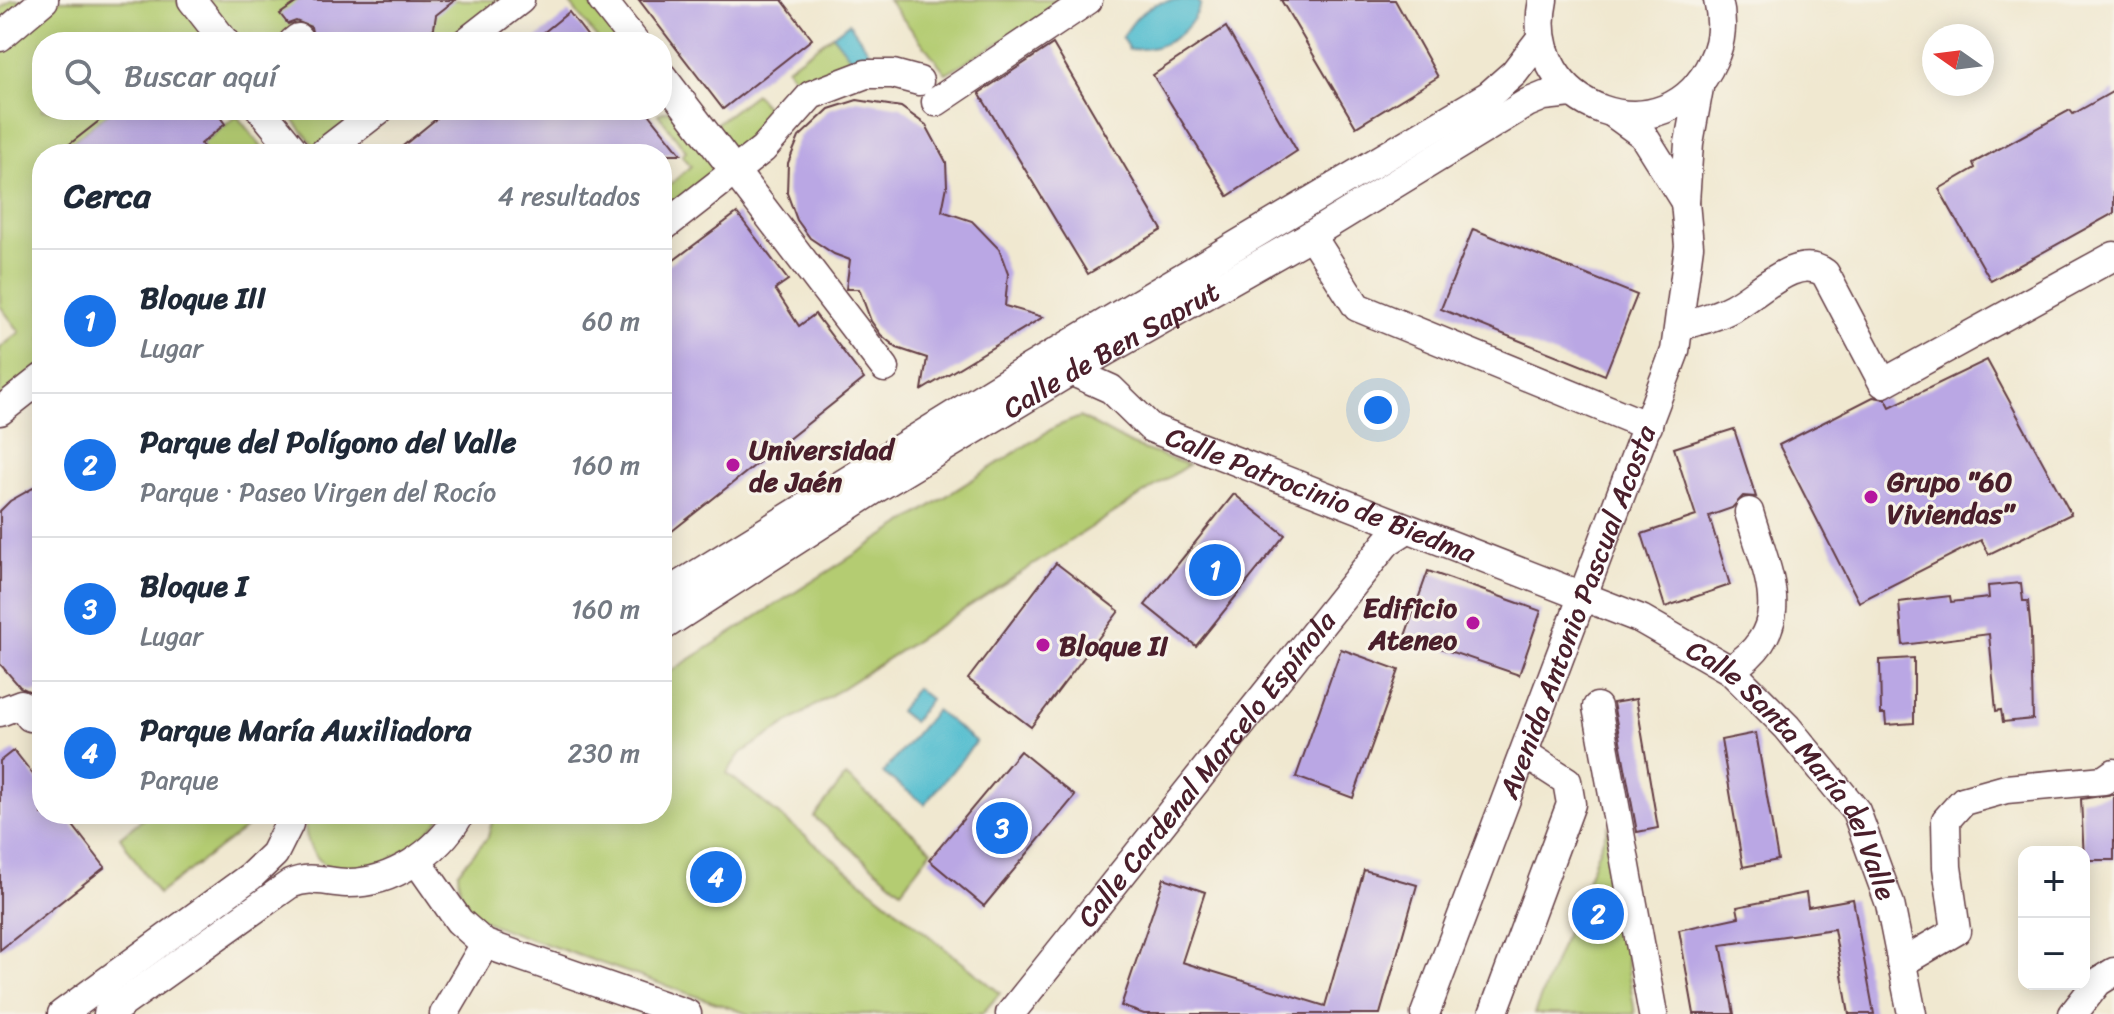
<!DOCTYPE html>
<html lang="es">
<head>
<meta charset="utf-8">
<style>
	body { margin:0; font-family:Sriracha,sans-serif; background:#f2f2f3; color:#1f2937 }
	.controls { position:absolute; right:24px; bottom:24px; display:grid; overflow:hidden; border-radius:16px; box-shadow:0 4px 20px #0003 }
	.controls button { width:72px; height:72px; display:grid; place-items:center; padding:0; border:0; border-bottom:2px solid #e0e1e3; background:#fff; color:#1f2937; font:40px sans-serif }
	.compass { position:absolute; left:1922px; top:24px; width:72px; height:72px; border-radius:50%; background:#fff; box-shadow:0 4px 20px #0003; rotate:284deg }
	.you { position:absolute; left:1378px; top:410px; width:28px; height:28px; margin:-20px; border:6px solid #fff; border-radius:50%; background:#1a73e8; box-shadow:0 0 0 12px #1a73e833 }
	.badge { display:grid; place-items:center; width:52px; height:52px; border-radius:50%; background:#1a73e8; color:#fff; font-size:26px; font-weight:700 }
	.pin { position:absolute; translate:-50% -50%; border:4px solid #fff; box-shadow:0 2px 8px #0006 }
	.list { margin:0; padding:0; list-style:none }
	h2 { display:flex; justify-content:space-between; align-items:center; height:104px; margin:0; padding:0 32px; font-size:34px }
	h2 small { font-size:26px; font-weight:400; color:#747a83 }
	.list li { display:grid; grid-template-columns:52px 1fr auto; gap:24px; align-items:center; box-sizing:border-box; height:144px; padding:0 32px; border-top:2px solid #e0e1e3 }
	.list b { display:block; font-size:30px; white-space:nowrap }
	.list p { margin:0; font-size:26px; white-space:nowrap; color:#747a83 }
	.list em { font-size:26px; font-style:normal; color:#747a83 }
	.icon { flex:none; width:44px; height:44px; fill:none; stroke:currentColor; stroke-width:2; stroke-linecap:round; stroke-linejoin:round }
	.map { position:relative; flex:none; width:2114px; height:1014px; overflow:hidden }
	.search { position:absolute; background:#fff; box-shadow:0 4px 20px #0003; left:32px; top:32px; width:640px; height:88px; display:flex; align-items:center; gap:20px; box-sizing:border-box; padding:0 28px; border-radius:32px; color:#747a83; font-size:30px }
	.panel { position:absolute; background:#fff; box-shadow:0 4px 20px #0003; left:32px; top:144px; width:640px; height:680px; border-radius:32px }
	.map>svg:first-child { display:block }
	.green { fill:#b4cc72; stroke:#7f764e; stroke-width:2 }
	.water { fill:#53bdcf; stroke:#4e6e7d; stroke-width:2 }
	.building { fill:#baa7e4 }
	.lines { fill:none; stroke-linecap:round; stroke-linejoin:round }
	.minor-casing { stroke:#633d44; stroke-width:31 }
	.minor { stroke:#fff; stroke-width:28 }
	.poi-dot { fill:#b5179e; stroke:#f7f3e8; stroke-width:3 }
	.labels { text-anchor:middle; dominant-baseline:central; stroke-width:6; stroke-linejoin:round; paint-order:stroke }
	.street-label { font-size:28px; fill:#4a1f2b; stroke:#f7f3e8 }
	.poi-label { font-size:28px; font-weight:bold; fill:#4a1f2b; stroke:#f7f3e8; text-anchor:start }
</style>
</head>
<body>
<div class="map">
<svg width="2114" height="1014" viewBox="0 0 2114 1014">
	<rect width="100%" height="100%" fill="#f7f3e8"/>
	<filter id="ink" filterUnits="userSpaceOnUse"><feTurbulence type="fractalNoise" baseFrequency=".0125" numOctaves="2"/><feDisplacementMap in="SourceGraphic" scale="16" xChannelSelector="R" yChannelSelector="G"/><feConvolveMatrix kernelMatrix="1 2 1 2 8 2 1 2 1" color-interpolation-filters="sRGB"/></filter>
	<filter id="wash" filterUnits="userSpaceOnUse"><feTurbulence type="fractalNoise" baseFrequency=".006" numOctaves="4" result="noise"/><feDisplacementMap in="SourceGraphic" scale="32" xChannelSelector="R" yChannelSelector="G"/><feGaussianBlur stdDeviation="1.8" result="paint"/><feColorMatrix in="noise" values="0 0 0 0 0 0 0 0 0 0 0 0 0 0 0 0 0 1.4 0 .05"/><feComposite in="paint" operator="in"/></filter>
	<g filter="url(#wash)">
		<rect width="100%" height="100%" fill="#f0e8d0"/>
		<g class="green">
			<polygon points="11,0 507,0 452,42 42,42 42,110 113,110 68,145 74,154 42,154 42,368 0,401 0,348 20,332 0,306 0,9"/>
			<polygon points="587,0 619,42 600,42 568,1"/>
			<polygon points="888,0 1074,0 946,73"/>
			<polygon points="833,35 856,65 804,90 787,68"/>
			<polygon points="755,94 774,115 765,133 736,154 713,126"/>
			<polygon points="671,109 724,167 662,214 662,192 691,166 682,155 686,151 658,114"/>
			<polygon points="286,110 363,110 315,147"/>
			<polygon points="237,116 267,154 209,154 201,144"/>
			<path d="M 1080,417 L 1132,445 L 1188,465 L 740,754 L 727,773 L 1000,993 L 982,1014 L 748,1014 L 514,933 C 477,918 460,916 458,872 L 488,837 L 494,814 L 662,814 L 662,677 L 1055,427 Z"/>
			<polygon points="846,776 932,850 901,890 814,817"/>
			<polygon points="149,814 254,814 251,824 158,894 120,837"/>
			<path d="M 306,814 L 442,814 C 434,832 381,870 361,873 C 325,879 300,847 306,814 Z"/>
			<polygon points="1608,827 1635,956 1626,957 1635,1014 1534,1014"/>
		</g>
		<g class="water">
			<path d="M 1197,0 L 1201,4 C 1189,35 1162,52 1129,49 L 1122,38 C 1145,2 1156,0 1197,0 Z"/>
			<polygon points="849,23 871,54 856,65 833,35"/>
			<polygon points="916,688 930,699 913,722 899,711"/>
			<polygon points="936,710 976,742 925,804 883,773"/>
		</g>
		<g id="blocks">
			<g class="building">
				<polygon points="300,0 455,0 436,15 434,28 419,42 314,42 311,27 296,21 288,24 280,14"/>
				<polygon points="639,0 782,0 812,39 723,109"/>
				<polygon points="1281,0 1395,0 1438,77 1356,127"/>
				<polygon points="569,12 592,42 532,42"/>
				<polygon points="1226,27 1297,151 1228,196 1153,75"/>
				<polygon points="1053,44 1162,230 1088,274 979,93"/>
				<polygon points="2114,91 2114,213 1991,281 1939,189 1975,168 1973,163 2070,110 2073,114"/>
				<polygon points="857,100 901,107 926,125 946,162 947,186 942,211 972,221 999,249 1008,274 1005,306 1043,317 922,390 927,358 897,348 881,335 871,321 859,289 846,289 850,260 834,254 810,238 797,220 787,193 788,163 799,137 829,109"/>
				<polygon points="113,110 215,110 225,124 201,144 209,154 57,154"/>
				<polygon points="447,110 646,110 681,154 393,154"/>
				<polygon points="737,213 788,280 775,289 799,326 815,314 864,379 662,539 662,269"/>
				<polygon points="1473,229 1637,295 1605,375 1441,309"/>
				<polygon points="1987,360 2071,514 1989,554 1981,540 1859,602 1779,445 1873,397 1886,399 1890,407"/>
				<polygon points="1734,429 1756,497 1743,496 1732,508 1709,516 1730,585 1665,607 1642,534 1696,516 1674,448"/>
				<polygon points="42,483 42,690 33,693 20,687 0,664 0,511 10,501"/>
				<polygon points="1234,494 1285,535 1196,646 1145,605"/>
				<polygon points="1056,563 1119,611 1031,727 968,679"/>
				<polygon points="1428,571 1541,611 1519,675 1405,636"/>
				<polygon points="2021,583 2023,601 2028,601 2031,633 2033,719 2003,722 2001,710 1996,711 1989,634 1903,645 1899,602 1950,596 1951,602 1989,598 1988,586"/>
				<polygon points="1341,649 1399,670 1353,798 1296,777"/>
				<polygon points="1914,658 1914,723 1886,725 1885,714 1881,714 1880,660"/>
				<polygon points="1636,699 1658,828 1637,832 1613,703"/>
				<polygon points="1756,733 1778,860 1743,867 1721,740"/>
				<polygon points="14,750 42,786 42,814 64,814 105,867 0,950 0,761"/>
				<polygon points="1020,751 1075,796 984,906 929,860"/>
				<polygon points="2114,794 2114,860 2084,860 2081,799"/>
				<polygon points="1364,870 1417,885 1380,1014 1144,1014 1121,1006 1164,878 1205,892 1182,962 1325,1006"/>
				<polygon points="1806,893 1808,907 1853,899 1874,1014 1849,1014 1834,929 1721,945 1734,1014 1694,1014 1679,930 1739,917 1737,907"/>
			</g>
		</g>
	</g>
	<g filter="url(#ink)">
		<use href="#blocks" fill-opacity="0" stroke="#633d44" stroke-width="2"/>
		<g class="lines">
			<g class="minor-casing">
				<g id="minor">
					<polyline points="192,0 225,42"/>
					<polyline points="602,0 635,42"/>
					<path d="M 1543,0 C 1520,110 1668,162 1713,60 C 1722,42 1723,20 1718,0"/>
					<polyline points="0,37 44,0"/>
					<polyline points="293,42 298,38"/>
					<polyline points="466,42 520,0"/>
					<polyline points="662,76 885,368"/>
					<polyline points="936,102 1088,0"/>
					<polyline points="261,110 297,154"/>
					<polyline points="1614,114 1643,135 1685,202"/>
					<polyline points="322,154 379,110"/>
					<polyline points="662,228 763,149 811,95 866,74 893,74 919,81"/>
					<polyline points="1311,235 1357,307 1648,426"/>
					<path d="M 1679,326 C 1698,321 1716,317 1732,308 C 1758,295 1796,252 1825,273 L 1883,383 L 2114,256"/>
					<path id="s1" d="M 1071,371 L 1111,389 L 1151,428 L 1641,619 L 1730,670 L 1787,727 L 1856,811 L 1890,904 L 1912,1014"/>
					<polyline points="0,411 42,378"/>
					<polyline points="662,596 1028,369 1489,95 1514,73 1541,38"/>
					<path id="s2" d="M 662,627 L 877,488 L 1071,371 L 1311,235 L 1527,103 L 1544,96 L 1571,93"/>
					<path d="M 1730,670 C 1799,626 1767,575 1749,512"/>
					<polyline points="1597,707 1653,1014"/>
					<polyline points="0,712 21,704 30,717 42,707"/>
					<polyline points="417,861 459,921 485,944 687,1014"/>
					<polyline points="1901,963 1956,931 1947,867 1946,820 1963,801 2006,789 2104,780 2114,773"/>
					<polyline points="62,1014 251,876 274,854 289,824"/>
					<path d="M 108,1014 L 290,884 C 310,875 325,882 346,883 C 391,884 438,853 460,814"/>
					<polyline points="444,1014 485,944"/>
					<path id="s3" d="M 1010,1014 L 1387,542 L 1407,529"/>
					<path id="s4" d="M 1425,1014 L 1675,351 L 1689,246 L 1685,202 L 1689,143 L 1700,82"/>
					<polyline points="1493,1014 1571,804 1567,781 1525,754"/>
					<polyline points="2073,1014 2098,982 2114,972"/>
				</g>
			</g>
			<use href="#minor" class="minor"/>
		</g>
	</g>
	<g class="poi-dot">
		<circle cx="733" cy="465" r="8"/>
		<circle cx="1871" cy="497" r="8"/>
		<circle cx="1473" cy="623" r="8"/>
		<circle cx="1043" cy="645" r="8"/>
	</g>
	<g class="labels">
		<g class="street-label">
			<text stroke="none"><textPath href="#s2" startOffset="528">Calle de Ben Saprut</textPath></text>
			<text stroke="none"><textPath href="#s1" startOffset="282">Calle Patrocinio de Biedma</textPath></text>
			<text stroke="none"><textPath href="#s4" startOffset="430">Avenida Antonio Pascual Acosta</textPath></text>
			<text stroke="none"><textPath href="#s3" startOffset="314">Calle Cardenal Marcelo Espínola</textPath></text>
			<text stroke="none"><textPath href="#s1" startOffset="846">Calle Santa María del Valle</textPath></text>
		</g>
		<g class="poi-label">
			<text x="749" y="449">Universidad<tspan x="749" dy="32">de Jaén</tspan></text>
			<text x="1887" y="481">Grupo "60<tspan x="1887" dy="32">Viviendas"</tspan></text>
			<text x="1457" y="607" text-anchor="end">Edificio<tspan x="1457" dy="32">Ateneo</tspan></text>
			<text x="1059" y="645">Bloque II</text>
		</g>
	</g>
</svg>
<div class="controls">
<button>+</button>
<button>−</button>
</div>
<svg class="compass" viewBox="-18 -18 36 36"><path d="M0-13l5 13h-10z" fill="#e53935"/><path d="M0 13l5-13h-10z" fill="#747a83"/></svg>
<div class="you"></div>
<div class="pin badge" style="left:1215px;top:570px">1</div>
<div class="pin badge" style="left:1598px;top:914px">2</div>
<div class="pin badge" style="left:1002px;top:828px">3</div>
<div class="pin badge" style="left:716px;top:877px">4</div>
<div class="search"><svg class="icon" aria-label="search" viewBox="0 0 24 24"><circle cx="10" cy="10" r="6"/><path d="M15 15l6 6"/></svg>Buscar aquí</div>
<section class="panel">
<h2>Cerca<small>4 resultados</small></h2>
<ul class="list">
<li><span class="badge">1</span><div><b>Bloque III</b><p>Lugar</p></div><em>60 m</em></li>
<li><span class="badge">2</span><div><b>Parque del Polígono del Valle</b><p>Parque · Paseo Virgen del Rocío</p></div><em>160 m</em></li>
<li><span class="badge">3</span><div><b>Bloque I</b><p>Lugar</p></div><em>160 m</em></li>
<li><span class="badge">4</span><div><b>Parque María Auxiliadora</b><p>Parque</p></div><em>230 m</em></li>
</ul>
</section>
</div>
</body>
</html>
